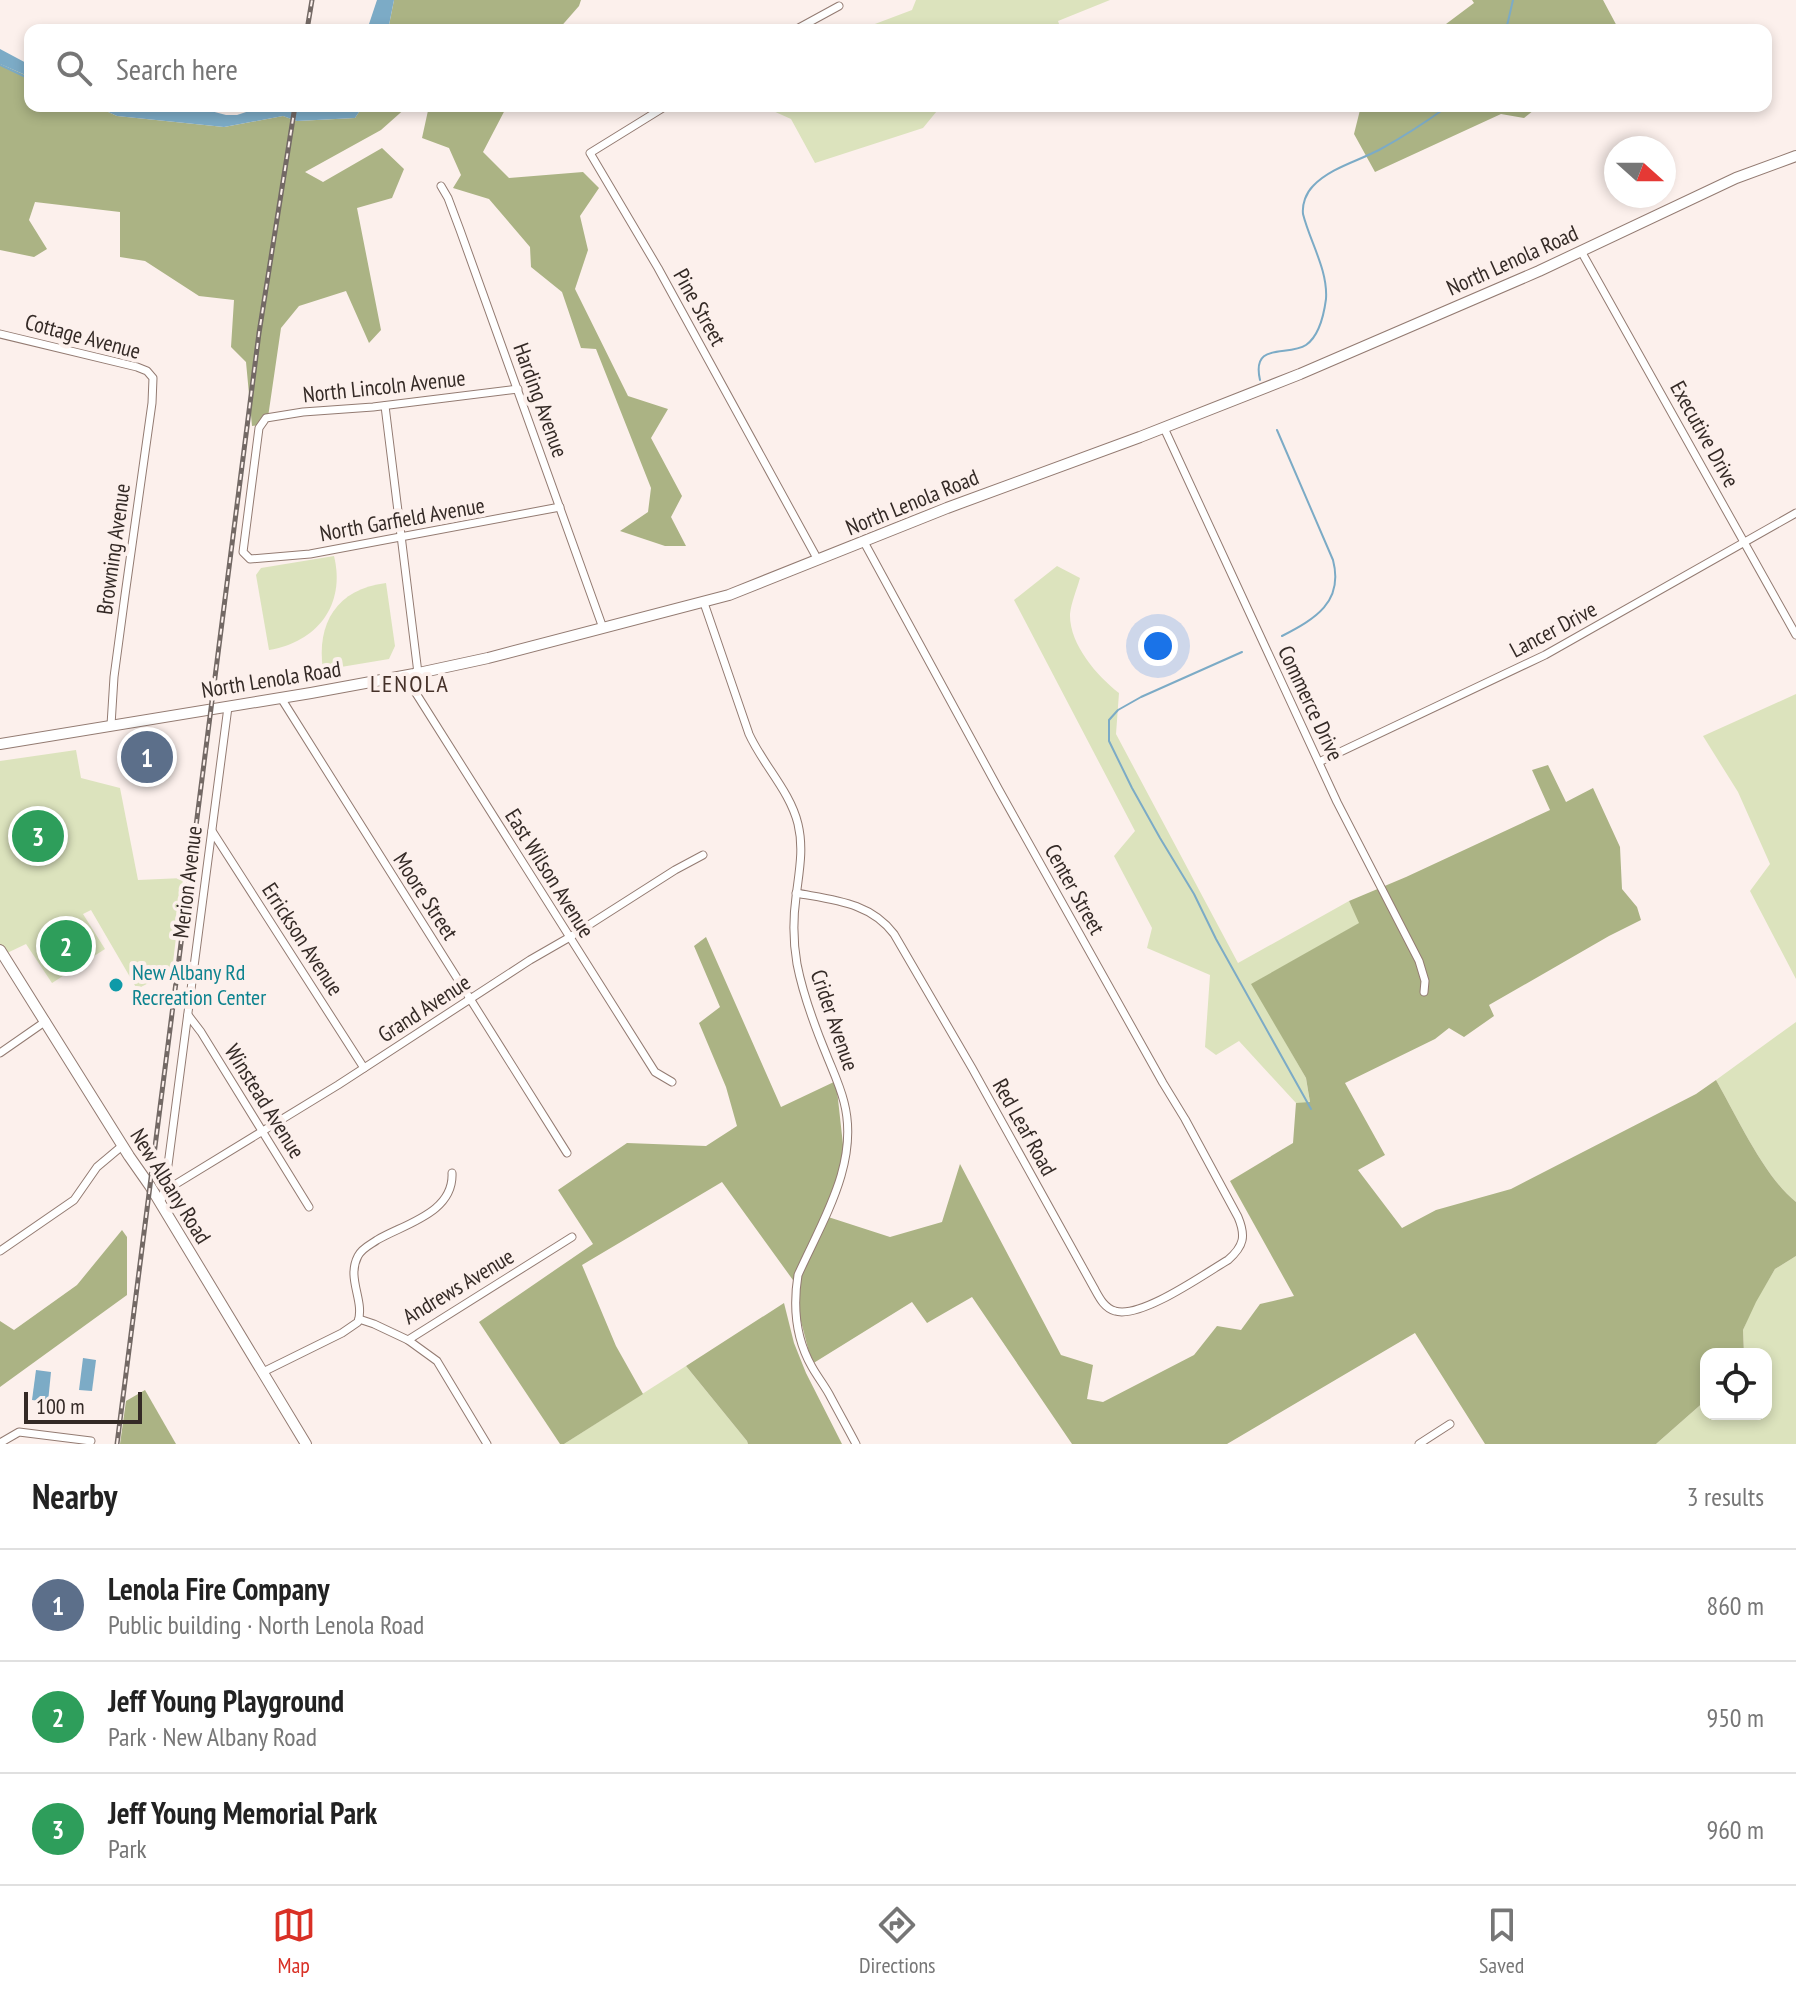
<!DOCTYPE html>
<html lang="en">
<head>
<meta charset="utf-8">
<style>
	body { margin:0; font-family:"PT Sans Narrow",sans-serif; background:#f2f2f2; color:#222 }
	.controls { position:absolute; right:24px; bottom:24px; display:grid; overflow:hidden; border-radius:16px; box-shadow:0 4px 12px #0003 }
	.controls button { width:72px; height:72px; display:grid; place-items:center; padding:0; border:0; border-bottom:2px solid #e0e0e0; background:#fff; color:#222; font:40px sans-serif }
	.compass { position:absolute; left:1604px; top:136px; width:72px; height:72px; border-radius:50%; background:#fff; box-shadow:0 4px 12px #0003; rotate:111deg }
	.scale { position:absolute; left:24px; bottom:20px; width:118px; box-sizing:border-box; padding-left:8px; border:4px solid #342a26; border-top:0; font-size:22px; line-height:28px; white-space:nowrap; color:#342a26; -webkit-text-stroke:6px #fcf0ec; paint-order:stroke }
	.you { position:absolute; left:1158px; top:646px; width:28px; height:28px; margin:-20px; border:6px solid #fff; border-radius:50%; background:#1a73e8; box-shadow:0 0 0 12px #1a73e833 }
	.badge { display:grid; place-items:center; width:52px; height:52px; border-radius:50%; background:#d93025; color:#fff; font-size:26px; font-weight:700 }
	.pin { position:absolute; translate:-50% -50%; border:4px solid #fff; box-shadow:0 2px 8px #0006 }
	.list { margin:0; padding:0; list-style:none }
	h2 { display:flex; justify-content:space-between; align-items:center; height:104px; margin:0; padding:0 32px; font-size:34px }
	h2 small { font-size:26px; font-weight:400; color:#767676 }
	.list li { display:grid; grid-template-columns:52px 1fr auto; gap:24px; align-items:center; box-sizing:border-box; height:112px; padding:0 32px; border-top:2px solid #e0e0e0 }
	.list b { display:block; font-size:30px; white-space:nowrap }
	.list p { margin:0; font-size:26px; white-space:nowrap; color:#767676 }
	.list em { font-size:26px; font-style:normal; color:#767676 }
	.icon { flex:none; width:44px; height:44px; fill:none; stroke:currentColor; stroke-width:2; stroke-linecap:round; stroke-linejoin:round }
	.map { position:relative; flex:none; width:1796px; height:1444px; overflow:hidden }
	.search { position:absolute; background:#fff; box-shadow:0 4px 12px #0003; left:24px; right:24px; top:24px; height:88px; display:flex; align-items:center; gap:20px; box-sizing:border-box; padding:0 28px; border-radius:16px; color:#767676; font-size:30px }
	.sheet { height:440px; background:#fff }
	nav { display:flex; justify-content:space-around; align-items:center; box-sizing:border-box; height:112px; border-top:2px solid #e0e0e0; background:#fff; font-size:22px; color:#767676 }
	nav a { display:grid; justify-items:center; gap:4px }
	nav .on { color:#d93025 }
	.map>svg:first-child { display:block }
	.green { fill:#dce3bd }
	.forest { fill:#abb384 }
	.water { fill:#7cabc6 }
	.lines { fill:none; stroke-linecap:round; stroke-linejoin:round }
	.stream { stroke:#7cabc6; stroke-width:2 }
	.minor-casing { stroke:#937b72; stroke-width:9 }
	.secondary-casing { stroke:#937b72; stroke-width:12 }
	.minor { stroke:#fff; stroke-width:7 }
	.secondary { stroke:#fff; stroke-width:10 }
	.rail-casing { stroke:#736965; stroke-width:5 }
	.rail { stroke:#fcf0ec; stroke-width:2; stroke-dasharray:6; stroke-linecap:butt }
	.culture-dot { fill:#0f9aa8; stroke:#fcf0ec; stroke-width:3 }
	.labels { text-anchor:middle; dominant-baseline:central; stroke-width:8; stroke-linejoin:round; paint-order:stroke }
	.street-label { font-size:22px; fill:#342a26; stroke:#fcf0ec }
	.culture-label { font-size:22px; fill:#0d838f; stroke:#fcf0ec; text-anchor:start }
	.neighbourhood-label { font-size:24px; letter-spacing:2px; fill:#453129; stroke:#fcf0ec }
</style>
</head>
<body>
<div class="map">
<svg width="1796" height="1444" viewBox="0 0 1796 1444">
	<rect width="100%" height="100%" fill="#fcf0ec"/>
	<g class="green">
		<polygon points="916,0 1110,0 1058,21 1061,30 859,30 912,10"/>
		<polygon points="762,106 941,106 923,128 815,163 791,119"/>
		<path d="M 334,556 C 346,605 317,642 269,650 L 256,575 L 261,568 Z"/>
		<path d="M 1057,566 L 1080,578 C 1077,589 1071,603 1070,614 C 1069,644 1097,676 1119,693 L 1116,734 L 1238,963 L 1349,901 L 1360,923 L 1252,984 L 1306,1078 L 1310,1103 L 1296,1103 L 1239,1041 L 1216,1055 L 1205,1047 L 1210,975 L 1147,948 L 1152,928 L 1114,856 L 1135,831 L 1014,600 Z"/>
		<path d="M 386,583 L 395,646 L 389,659 L 323,670 C 316,623 337,589 386,583 Z"/>
		<polygon points="1796,694 1796,979 1750,891 1770,864 1738,792 1703,736"/>
		<polygon points="76,750 81,778 120,788 138,880 183,878 172,971 137,989 91,910 83,914 105,949 52,983 26,944 5,954 0,946 0,761"/>
		<path d="M 1796,1022 L 1796,1202 C 1765,1178 1736,1115 1716,1080 Z"/>
		<polygon points="1796,1256 1796,1444 1656,1444 1706,1400 1706,1414 1766,1414 1766,1354 1744,1354 1743,1330 1754,1304 1775,1269"/>
		<polygon points="686,1366 747,1441 748,1444 564,1444"/>
	</g>
	<g class="forest">
		<polygon points="394,0 581,0 579,6 558,30 388,30"/>
		<polygon points="1472,0 1603,0 1619,30 1438,30 1474,3"/>
		<polygon points="0,64 30,77 30,106 95,106 117,116 224,127 283,116 297,121 355,118 363,106 408,106 381,130 305,172 323,182 382,148 404,169 392,198 357,208 381,330 369,343 346,291 299,306 281,328 267,424 252,426 246,362 231,347 234,300 199,296 145,261 120,257 120,212 35,202 29,220 47,249 34,257 0,250"/>
		<polygon points="429,106 507,106 483,152 509,178 583,172 599,188 580,216 588,250 575,289 628,396 668,409 651,438 682,496 671,517 686,546 665,546 620,531 648,512 651,488 596,349 581,348 562,292 531,267 530,247 489,199 453,188 461,175 449,148 422,138"/>
		<polygon points="1361,106 1539,106 1524,118 1501,114 1375,172 1354,134"/>
		<path d="M 1548,765 L 1566,802 L 1593,788 L 1620,847 L 1622,889 L 1637,907 L 1641,920 L 1609,936 L 1489,1005 L 1494,1016 L 1464,1037 L 1449,1028 L 1435,1039 L 1345,1083 L 1385,1155 L 1358,1170 L 1402,1228 L 1436,1210 L 1511,1189 L 1696,1094 L 1716,1080 C 1736,1115 1765,1178 1796,1202 L 1796,1256 L 1775,1269 L 1756,1302 L 1743,1330 L 1744,1354 L 1706,1354 L 1706,1400 L 1656,1444 L 1485,1444 L 1415,1333 L 1227,1444 L 1072,1444 L 972,1297 L 927,1323 L 912,1302 L 812,1364 L 796,1302 L 798,1287 L 722,1182 L 582,1265 L 616,1346 L 643,1394 L 564,1444 L 560,1444 L 479,1322 L 593,1244 L 558,1190 L 627,1143 L 706,1146 L 737,1126 L 726,1087 L 699,1023 L 720,1007 L 694,946 L 706,937 L 781,1107 L 836,1081 L 845,1163 L 822,1215 L 890,1237 L 942,1222 L 960,1164 L 1061,1355 L 1093,1365 L 1087,1399 L 1103,1402 L 1194,1355 L 1217,1326 L 1241,1330 L 1260,1304 L 1294,1296 L 1230,1181 L 1293,1143 L 1296,1103 L 1310,1102 L 1306,1078 L 1251,984 L 1359,923 L 1349,901 L 1406,877 L 1550,810 L 1532,770 Z"/>
		<polygon points="122,1230 127,1237 127,1295 0,1387 0,1321 14,1330 77,1285"/>
		<polygon points="784,1303 794,1343 806,1373 842,1444 748,1444 747,1441 686,1366"/>
		<polygon points="145,1390 176,1444 120,1444 126,1401"/>
	</g>
	<g class="water">
		<polygon points="377,0 394,0 388,30 367,30"/>
		<polygon points="0,49 30,65 30,77 0,64"/>
		<polygon points="95,106 192,106 226,115 237,115 264,106 363,106 355,118 297,121 283,116 224,127 117,116"/>
		<polygon points="83,1358 96,1360 92,1391 79,1390"/>
		<polygon points="36,1370 51,1372 48,1402 32,1400"/>
	</g>
	<g class="lines">
		<g class="stream">
			<polyline points="1506,30 1513,0"/>
			<polyline points="0,65 30,79"/>
			<path d="M 1260,380 C 1251,341 1288,357 1306,345 C 1319,336 1324,314 1326,299 C 1328,270 1310,242 1303,214 C 1302,204 1306,193 1313,186 C 1330,168 1358,161 1379,150 C 1403,137 1426,122 1448,106"/>
			<path d="M 1277,430 L 1333,560 C 1344,602 1315,619 1282,636"/>
			<polyline points="1242,652 1141,697 1118,710 1109,720 1109,741 1132,788 1160,838 1194,894 1216,939 1311,1109"/>
		</g>
		<g class="minor-casing">
			<g id="minor">
				<polyline points="795,30 839,6"/>
				<polyline points="666,106 590,153 658,268 818,560"/>
				<polyline points="441,186 448,198 460,230 603,628"/>
				<polyline points="1581,251 1796,635"/>
				<polyline points="0,334 137,367 147,371 153,378 152,403 125,595 114,677 111,725"/>
				<polyline points="518,389 373,407 303,412 266,418 259,428 243,552 250,559 310,554 560,507"/>
				<polyline points="385,406 418,673"/>
				<polyline points="1164,428 1337,802 1419,961 1425,981 1424,992"/>
				<path d="M 704,603 L 749,734 C 763,765 790,791 798,824 C 804,849 799,872 796,897 C 793,919 793,941 797,964 C 803,995 815,1027 827,1056 C 833,1071 840,1086 844,1102 C 860,1163 822,1221 798,1275 C 793,1306 796,1339 812,1367 C 817,1376 824,1385 829,1394 C 838,1411 847,1427 856,1444"/>
				<polyline points="407,675 412,687 655,1072 672,1082"/>
				<polyline points="281,698 567,1153"/>
				<polyline points="1319,762 1545,655 1796,513"/>
				<polyline points="212,831 364,1068"/>
				<path d="M 796,893 C 833,900 870,902 894,934 L 972,1068 L 1094,1288 C 1099,1297 1104,1308 1115,1311 C 1141,1319 1204,1274 1228,1260 C 1244,1246 1246,1236 1238,1217 L 1185,1119 L 1163,1083 L 999,790 L 864,542"/>
				<polyline points="188,1015 201,1032 309,1207"/>
				<polyline points="0,1053 46,1021"/>
				<polyline points="165,1188 176,1184 338,1085 530,960 570,937 675,870 703,855"/>
				<polyline points="160,1204 165,1188 228,707"/>
				<polyline points="0,1251 74,1200 97,1167 122,1146"/>
				<polyline points="359,1319 374,1324 408,1340 572,1237"/>
				<polyline points="408,1340 437,1361 487,1444"/>
				<path d="M 263,1372 L 342,1333 L 358,1322 C 365,1300 346,1279 358,1256 C 362,1248 370,1245 377,1240 C 404,1224 454,1213 452,1173"/>
				<polyline points="0,1443 19,1432 91,1441"/>
				<polyline points="1419,1444 1450,1424"/>
			</g>
		</g>
		<g class="secondary-casing">
			<g id="secondary">
				<polyline points="0,744 311,693 414,674 488,658 729,595 947,508 1140,437 1300,374 1539,271 1736,178 1796,156"/>
				<polyline points="0,950 129,1156 150,1186 306,1444"/>
			</g>
		</g>
		<use href="#minor" class="minor"/>
		<use href="#secondary" class="secondary"/>
		<g class="rail-casing">
			<g id="rail">
				<polyline points="307,30 312,0"/>
				<polyline points="117,1444 259,333 295,106"/>
			</g>
		</g>
		<use href="#rail" class="rail"/>
	</g>
	<circle class="culture-dot" cx="116" cy="985" r="8"/>
	<g class="labels">
		<g class="street-label">
			<text transform="translate(1512 260) rotate(-24)">North Lenola Road</text>
			<text transform="translate(700 307) rotate(61)">Pine Street</text>
			<text transform="translate(83 336) rotate(15)">Cottage Avenue</text>
			<text transform="translate(384 386) rotate(-6)">North Lincoln Avenue</text>
			<text transform="translate(541 400) rotate(70)">Harding Avenue</text>
			<text transform="translate(1705 434) rotate(61)">Executive Drive</text>
			<text transform="translate(912 502) rotate(-22)">North Lenola Road</text>
			<text transform="translate(402 519) rotate(-10)">North Garfield Avenue</text>
			<text transform="translate(113 549) rotate(-82)">Browning Avenue</text>
			<text transform="translate(1553 629) rotate(-28)">Lancer Drive</text>
			<text transform="translate(271 679) rotate(-9)">North Lenola Road</text>
			<text transform="translate(1311 703) rotate(65)">Commerce Drive</text>
			<text transform="translate(550 873) rotate(58)">East Wilson Avenue</text>
			<text transform="translate(187 882) rotate(-83)">Merion Avenue</text>
			<text transform="translate(1075 889) rotate(61)">Center Street</text>
			<text transform="translate(426 896) rotate(57)">Moore Street</text>
			<text transform="translate(303 939) rotate(57)">Errickson Avenue</text>
			<text transform="translate(424 1008) rotate(-33)">Grand Avenue</text>
			<text transform="translate(835 1020) rotate(71)">Crider Avenue</text>
			<text transform="translate(265 1101) rotate(58)">Winstead Avenue</text>
			<text transform="translate(1025 1127) rotate(61)">Red Leaf Road</text>
			<text transform="translate(171 1186) rotate(58)">New Albany Road</text>
			<text transform="translate(458 1286) rotate(-31)">Andrews Avenue</text>
		</g>
		<g class="culture-label">
			<text x="132" y="972">New Albany Rd<tspan x="132" dy="25">Recreation Center</tspan></text>
		</g>
		<g class="neighbourhood-label">
			<text x="410" y="683">LENOLA</text>
		</g>
	</g>
</svg>
<div class="controls">
<button><svg class="icon" aria-label="locate" viewBox="0 0 24 24"><circle cx="12" cy="12" r="6"/><path d="M12 2v4M12 18v4M2 12h4M18 12h4"/></svg></button>
</div>
<svg class="compass" viewBox="-18 -18 36 36"><path d="M0-13l5 13h-10z" fill="#e53935"/><path d="M0 13l5-13h-10z" fill="#767676"/></svg>
<div class="scale">100 m</div>
<div class="you"></div>
<div class="pin badge" style="left:147px;top:757px;background:#5c6f8a">1</div>
<div class="pin badge" style="left:66px;top:946px;background:#2e9e5b">2</div>
<div class="pin badge" style="left:38px;top:836px;background:#2e9e5b">3</div>
<div class="search"><svg class="icon" aria-label="search" viewBox="0 0 24 24"><circle cx="10" cy="10" r="6"/><path d="M15 15l6 6"/></svg>Search here</div>
</div>
<section class="sheet">
<h2>Nearby<small>3 results</small></h2>
<ul class="list">
<li><span class="badge" style="background:#5c6f8a">1</span><div><b>Lenola Fire Company</b><p>Public building · North Lenola Road</p></div><em>860 m</em></li>
<li><span class="badge" style="background:#2e9e5b">2</span><div><b>Jeff Young Playground</b><p>Park · New Albany Road</p></div><em>950 m</em></li>
<li><span class="badge" style="background:#2e9e5b">3</span><div><b>Jeff Young Memorial Park</b><p>Park</p></div><em>960 m</em></li>
</ul>
</section>
<nav>
<a class="on"><svg class="icon" aria-label="map" viewBox="0 0 24 24"><path d="M3 6l6-2 6 2 6-2v14l-6 2-6-2-6 2zM9 4v14M15 6v14"/></svg>Map</a>
<a><svg class="icon" aria-label="directions" viewBox="0 0 24 24"><path d="M12 3l9 9-9 9-9-9zM9 14v-3h6M13 9l2 2-2 2"/></svg>Directions</a>
<a><svg class="icon" aria-label="saved" viewBox="0 0 24 24"><path d="M7 4h10v16l-5-4-5 4z"/></svg>Saved</a>
</nav>
</body>
</html>
